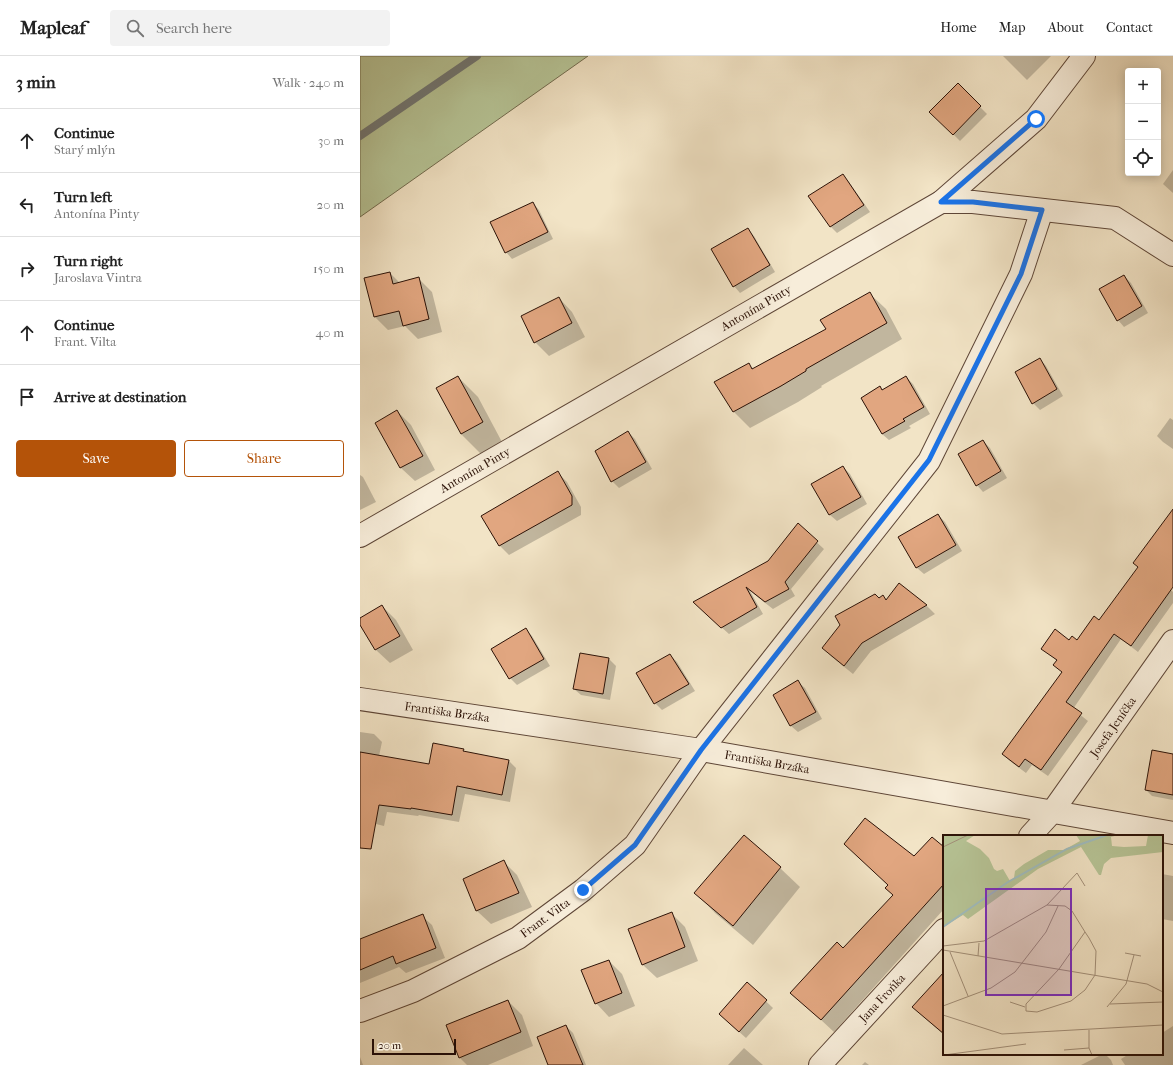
<!DOCTYPE html>
<html lang="en">
<head>
<meta charset="utf-8">
<style>
	body { margin:0; font-family:"IM FELL French Canon",serif; background:#f2f2f2; color:#222 }
	.controls { position:absolute; right:12px; top:12px; display:grid; overflow:hidden; border-radius:4px; box-shadow:0 2px 10px #0003 }
	.controls button { width:36px; height:36px; display:grid; place-items:center; padding:0; border:0; border-bottom:1px solid #e0e0e0; background:#fff; color:#222; font:20px sans-serif }
	.scale { position:absolute; left:12px; bottom:10px; width:84px; box-sizing:border-box; padding-left:4px; border:2px solid #2c1207; border-top:0; font-size:11px; line-height:14px; white-space:nowrap; color:#2c1207; -webkit-text-stroke:3px #f7edda; paint-order:stroke }
	.stop { position:absolute; width:12px; height:12px; margin:-9px; border:3px solid #1a73e8; border-radius:50%; background:#fff }
	.stop.end { background:#1a73e8; border-color:#fff; box-shadow:0 1px 4px #0008 }
	.list { margin:0; padding:0; list-style:none }
	h2 { display:flex; justify-content:space-between; align-items:center; height:52px; margin:0; padding:0 16px; font-size:17px }
	h2 small { font-size:13px; font-weight:400; color:#767676 }
	.list li { display:grid; grid-template-columns:26px 1fr auto; gap:12px; align-items:center; box-sizing:border-box; height:64px; padding:0 16px; border-top:1px solid #e0e0e0 }
	.list b { display:block; font-size:15px; white-space:nowrap }
	.list p { margin:0; font-size:13px; white-space:nowrap; color:#767676 }
	.list em { font-size:13px; font-style:normal; color:#767676 }
	.actions { display:flex; gap:8px; padding:12px 16px }
	.actions a { flex:1; padding:9px 0; border:1px solid #b45309; border-radius:4px; text-align:center; font-size:14px; color:#b45309 }
	.actions .main { background:#b45309; color:#fff }
	.icon { flex:none; width:22px; height:22px; fill:none; stroke:currentColor; stroke-width:2; stroke-linecap:round; stroke-linejoin:round }
	.map { position:relative; flex:none; width:813px; height:1009px; overflow:hidden }
	header { display:flex; align-items:center; gap:24px; box-sizing:border-box; height:56px; padding:0 20px; background:#fff; border-bottom:1px solid #e0e0e0 }
	header strong { font-size:19px }
	nav { display:flex; gap:22px; margin-inline-start:auto; font-size:14px }
	.search { width:280px; height:36px; background:#f2f2f2; display:flex; align-items:center; gap:10px; box-sizing:border-box; padding:0 14px; border-radius:4px; color:#767676; font-size:15px }
	main { display:flex }
	aside { flex:1; background:#fff }
	.map>svg:first-child { display:block }
	.green { fill:#b7c597; stroke:#726c4f }
	.shadow { fill:#0003 }
	.lines { fill:none; stroke-linecap:round; stroke-linejoin:round }
	.stream { stroke:#717875; stroke-width:8 }
	.building { fill:#e1a680; stroke:#2c1207 }
	.street-casing { stroke:#5e4637; stroke-width:24 }
	.street { stroke:#f7edda; stroke-width:22 }
	.route { stroke:#1a73e8; stroke-width:5 }
	.labels { text-anchor:middle; dominant-baseline:central; stroke-width:4; stroke-linejoin:round; paint-order:stroke }
	.street-label { font-size:12px; fill:#2c1207; stroke:#f7edda }
	.inset-river { fill:none; stroke:#9fbcbf; stroke-width:2 }
	.inset-road { fill:none; stroke:#a3907a; stroke-width:1 }
	.view { fill:#7b2cbf; fill-opacity:0.15; stroke:#7b2cbf; stroke-width:2 }
	.inset-edge { fill:none; stroke:#2c1207; stroke-width:2 }
</style>
</head>
<body>
<header>
<strong>Mapleaf</strong>
<div class="search"><svg class="icon" aria-label="search" viewBox="0 0 24 24"><circle cx="10" cy="10" r="6"/><path d="M15 15l6 6"/></svg>Search here</div>
<nav><a>Home</a><a>Map</a><a>About</a><a>Contact</a></nav>
</header>
<main>
<aside>
<h2>3 min<small>Walk · 240 m</small></h2>
<ul class="list">
<li><svg class="icon" aria-label="ahead" viewBox="0 0 24 24"><path d="M12 20V5M6 11l6-6 6 6"/></svg><div><b>Continue</b><p>Starý mlýn</p></div><em>30 m</em></li>
<li><svg class="icon" aria-label="left" viewBox="0 0 24 24"><path d="M17 20v-9H6M10 6l-5 5 5 5"/></svg><div><b>Turn left</b><p>Antonína Pinty</p></div><em>20 m</em></li>
<li><svg class="icon" aria-label="right" viewBox="0 0 24 24"><path d="M7 20v-9h11M14 6l5 5-5 5"/></svg><div><b>Turn right</b><p>Jaroslava Vintra</p></div><em>150 m</em></li>
<li><svg class="icon" aria-label="ahead" viewBox="0 0 24 24"><path d="M12 20V5M6 11l6-6 6 6"/></svg><div><b>Continue</b><p>Frant. Vilta</p></div><em>40 m</em></li>
<li><svg class="icon" aria-label="arrive" viewBox="0 0 24 24"><path d="M6 21V4h12l-3 4 3 4H6"/></svg><div><b>Arrive at destination</b></div></li>
</ul>
<div class="actions"><a class="main">Save</a><a>Share</a></div>
</aside>
<div class="map">
<svg width="813" height="1009" viewBox="0 0 813 1009">
	<rect width="100%" height="100%" fill="#f2e4c6"/>
	<filter id="stains"><feTurbulence type="fractalNoise" baseFrequency=".005" numOctaves="4"/><feColorMatrix values="0 0 0 0 .2 0 0 0 0 .09 0 0 0 0 .02 0 0 0 .5 -.17"/></filter>
	<radialGradient id="worn" r=".72"><stop offset=".6" stop-color="#630" stop-opacity="0"/><stop offset="1" stop-color="#630" stop-opacity=".3"/></radialGradient>
	<polygon class="green" points="0,0 228,0 0,161"/>
	<g class="shadow">
		<polygon points="643,0 691,0 667,24"/>
		<polygon points="598,29 627,58 600,85 571,56"/>
		<polygon points="813,114 813,137 803,128"/>
		<polygon points="483,119 489,126 510,156 477,177 471,171"/>
		<polygon points="173,147 179,154 193,183 152,203 146,196"/>
		<polygon points="387,173 394,180 415,216 380,237 374,230"/>
		<polygon points="30,217 40,227 58,222 72,236 82,276 58,283 45,270 28,274 15,261"/>
		<polygon points="764,220 771,227 788,257 764,271 758,264"/>
		<polygon points="509,237 526,253 542,283 461,330 462,331 438,346 390,372 374,356 356,327 388,308 394,313 467,274"/>
		<polygon points="199,242 212,256 225,281 189,300 175,286"/>
		<polygon points="680,303 686,310 703,340 680,354 673,347"/>
		<polygon points="98,321 118,341 142,386 121,398 101,378 77,333"/>
		<polygon points="546,321 553,328 570,358 549,370 551,372 529,384 522,378 502,342 520,332 523,335"/>
		<polygon points="37,355 51,369 75,414 55,425 41,412 17,368"/>
		<polygon points="810,362 813,364 813,393 803,386 797,380"/>
		<polygon points="268,376 275,383 292,413 259,432 252,425"/>
		<polygon points="623,385 630,392 647,422 623,436 617,429"/>
		<polygon points="483,411 490,418 507,448 477,465 470,459 453,429"/>
		<polygon points="198,417 207,426 221,451 221,459 149,499 140,490 123,460"/>
		<polygon points="0,419 3,421 16,446 0,454"/>
		<polygon points="578,459 585,466 602,495 564,518 557,512 540,481"/>
		<polygon points="813,462 813,507 811,534 813,536 813,547 778,596 761,583 713,653 728,665 688,720 672,709 666,717 650,705 643,698 703,617 697,605 683,592 709,586 718,585 739,565 779,512 774,507"/>
		<polygon points="438,469 464,493 431,533 435,540 413,553 390,535 403,558 369,578 341,553 408,505"/>
		<polygon points="523,540 527,544 566,549 575,558 511,595 493,618 472,601 463,592"/>
		<polygon points="22,550 36,564 53,594 30,607 16,594 0,567 0,564"/>
		<polygon points="165,573 172,580 190,610 157,629 150,622"/>
		<polygon points="221,598 249,603 256,610 250,644 221,639 214,633"/>
		<polygon points="310,599 317,606 335,635 302,654 295,647"/>
		<polygon points="438,626 445,632 462,663 438,676 431,670 414,640"/>
		<polygon points="0,676 14,678 22,686 19,700 70,709 103,694 107,697 148,704 156,712 150,746 105,738 99,766 59,759 58,760 27,756 24,770 0,764"/>
		<polygon points="813,699 813,744 792,740 786,734"/>
		<polygon points="584,793 584,853 474,976 432,937 483,893 534,840 526,832 554,802"/>
		<polygon points="144,806 157,819 172,851 131,868 117,855 104,823"/>
		<polygon points="420,812 440,831 393,889 355,857 336,837"/>
		<polygon points="802,818 813,820 813,865 802,863"/>
		<polygon points="311,857 325,871 338,905 297,922 283,909 269,874"/>
		<polygon points="62,860 72,869 85,902 46,917 39,911 0,927 0,884"/>
		<polygon points="249,905 262,918 275,950 249,961 236,947"/>
		<polygon points="584,917 584,979 553,951"/>
		<polygon points="387,927 413,952 386,982 367,965"/>
		<polygon points="148,945 162,959 173,990 128,1009 107,1009 100,1002"/>
		<polygon points="206,970 213,977 226,1009 189,1009"/>
		<polygon points="813,970 813,1009 765,1009 761,1003 769,998 802,998 802,977"/>
		<polygon points="384,992 403,1009 368,1009"/>
		<polygon points="743,998 745,998 751,1004 753,1009 721,1009"/>
		<polygon points="0,1001 3,1009 0,1009"/>
		<polygon points="505,1006 509,1009 502,1009"/>
	</g>
	<g class="lines">
		<polyline class="stream" points="0,80 117,0"/>
	</g>
	<g class="building">
		<polygon points="598,27 621,50 593,79 569,56"/>
		<polygon points="483,118 504,149 470,171 448,140"/>
		<polygon points="173,146 188,176 145,197 130,166"/>
		<polygon points="388,172 410,209 373,231 351,193"/>
		<polygon points="30,216 33,228 59,221 69,263 43,270 39,255 14,261 4,222"/>
		<polygon points="764,219 782,250 757,265 739,233"/>
		<polygon points="510,236 527,267 446,313 446,315 421,330 373,356 354,326 389,307 392,313 466,273 460,264"/>
		<polygon points="199,241 212,267 174,287 161,260"/>
		<polygon points="680,302 697,333 672,348 655,316"/>
		<polygon points="98,320 123,366 101,378 76,332"/>
		<polygon points="546,320 564,351 543,363 545,365 522,378 501,342 520,330 522,334"/>
		<polygon points="37,354 63,400 40,412 15,367"/>
		<polygon points="268,375 286,406 251,426 235,395"/>
		<polygon points="623,384 641,415 616,430 598,398"/>
		<polygon points="483,410 501,441 469,459 451,428"/>
		<polygon points="198,415 212,440 212,449 139,490 121,460"/>
		<polygon points="813,453 813,531 771,590 754,578 706,646 722,657 681,714 665,703 659,711 642,698 702,616 693,609 697,604 681,593 695,573 709,584 712,580 717,584 734,560 739,564 778,511 773,507"/>
		<polygon points="578,458 596,489 556,512 538,481"/>
		<polygon points="438,467 458,485 425,526 429,533 405,546 386,531 397,551 361,572 333,546 408,505"/>
		<polygon points="539,527 567,549 502,587 484,610 462,592 480,569 475,560 515,538 519,542 523,539 526,544"/>
		<polygon points="22,549 40,580 15,594 0,569 0,562"/>
		<polygon points="166,572 184,603 149,623 131,593"/>
		<polygon points="220,597 249,602 243,638 213,633"/>
		<polygon points="310,598 329,628 294,648 276,617"/>
		<polygon points="438,624 456,656 430,670 413,639"/>
		<polygon points="73,687 104,693 103,695 149,704 142,739 97,730 92,759 51,752 51,753 19,749 11,793 0,792 0,696 69,708"/>
		<polygon points="792,694 813,698 813,739 785,734"/>
		<polygon points="505,762 554,800 572,781 584,791 584,828 461,964 430,937 477,886 483,892 533,839 525,832 528,829 484,788"/>
		<polygon points="384,779 421,811 373,870 334,837"/>
		<polygon points="144,804 159,837 116,855 103,823"/>
		<polygon points="312,856 325,891 282,909 268,873"/>
		<polygon points="63,858 76,892 36,908 33,900 0,914 0,883"/>
		<polygon points="249,904 262,937 235,948 221,914"/>
		<polygon points="584,916 584,978 552,951"/>
		<polygon points="387,926 407,944 379,976 359,958"/>
		<polygon points="148,944 161,976 99,1002 86,969"/>
		<polygon points="206,969 223,1009 188,1009 177,981"/>
	</g>
	<g class="lines">
		<g class="street-casing">
			<g id="street">
				<polyline points="581,146 676,63 724,0"/>
				<polyline points="0,480 581,146 613,146 755,162 813,199"/>
				<polyline points="0,643 341,694 813,777"/>
				<polyline points="670,780 692,756 813,585"/>
				<polyline points="0,955 53,935 158,882 223,834 275,789 341,694 569,405 661,218 682,154"/>
				<polyline points="460,1009 584,874"/>
			</g>
		</g>
		<use href="#street" class="street"/>
	</g>
	<g class="lines">
		<polyline class="route" points="223,834 275,789 341,694 569,404 661,218 682,154 613,146 581,146 676,63"/>
	</g>
	<g class="labels">
		<g class="street-label">
			<text transform="translate(396 252) rotate(-30)">Antonína Pinty</text>
			<text transform="translate(115 414) rotate(-30)">Antonína Pinty</text>
			<text transform="translate(87 656) rotate(8)">Františka Brzáka</text>
			<text transform="translate(753 671) rotate(-55)">Josefa Jeníčka</text>
			<text transform="translate(407 706) rotate(10)">Františka Brzáka</text>
			<text transform="translate(185 862) rotate(-36)">Frant. Vilta</text>
			<text transform="translate(522 942) rotate(-47)">Jana Froňka</text>
		</g>
	</g>
	<g transform="translate(583 779)">
		<rect width="220" height="220" fill="#f2e4c6"/>
		<path d="M 0,0 L 32,0 L 23,6 L 37,14 L 46,23 L 51,34 L 54,36 L 60,34 L 67,46 L 71,43 L 72,36 L 81,29 L 105,15 L 121,15 L 137,6 L 133,0 L 175,0 L 168,2 L 169,11 L 181,12 L 203,11 L 205,0 L 220,0 L 220,17 L 168,23 L 161,29 L 158,40 L 156,40 L 138,12 L 95,34 L 25,84 L 20,80 L 0,92 Z" fill="#b7c597"/>
		<path class="inset-river" d="M 0,92 L 65,47 L 124,14 L 164,0"/>
		<path class="inset-road" d="M 0,12 L 25,0M 104,70 L 122,71 L 129,76 L 142,97 L 146,103 L 153,116 L 152,140 L 142,155 L 128,166 L 94,177 L 83,176 L 83,169 L 116,134 L 142,97M 0,111 L 41,106 L 104,70 L 134,38 L 142,51M 0,115 L 204,149 L 220,157M 7,117 L 25,161M 182,118 L 198,121M 35,121 L 36,108M 67,167 L 82,172M 167,169 L 220,167M 0,171 L 48,153 L 72,137 L 103,97 L 115,71M 164,172 L 183,149 L 191,120M 0,180 L 59,199 L 220,190M 146,195 L 146,213 L 149,220M 121,215 L 146,213M 1,220 L 83,209"/>
		<path class="view" d="M 43,54 L 128,54 L 128,160 L 43,160 Z"/>
		<rect width="220" height="220" class="inset-edge"/>
	</g>
	<rect width="100%" height="100%" filter="url(#stains)"/>
	<rect width="100%" height="100%" fill="url(#worn)"/>
</svg>
<div class="controls">
<button>+</button>
<button>−</button>
<button><svg class="icon" aria-label="locate" viewBox="0 0 24 24"><circle cx="12" cy="12" r="6"/><path d="M12 2v4M12 18v4M2 12h4M18 12h4"/></svg></button>
</div>
<div class="scale">20 m</div>
<div class="stop" style="left:676px;top:63px"></div>
<div class="stop end" style="left:223px;top:834px"></div>
</div>
</main>
</body>
</html>
